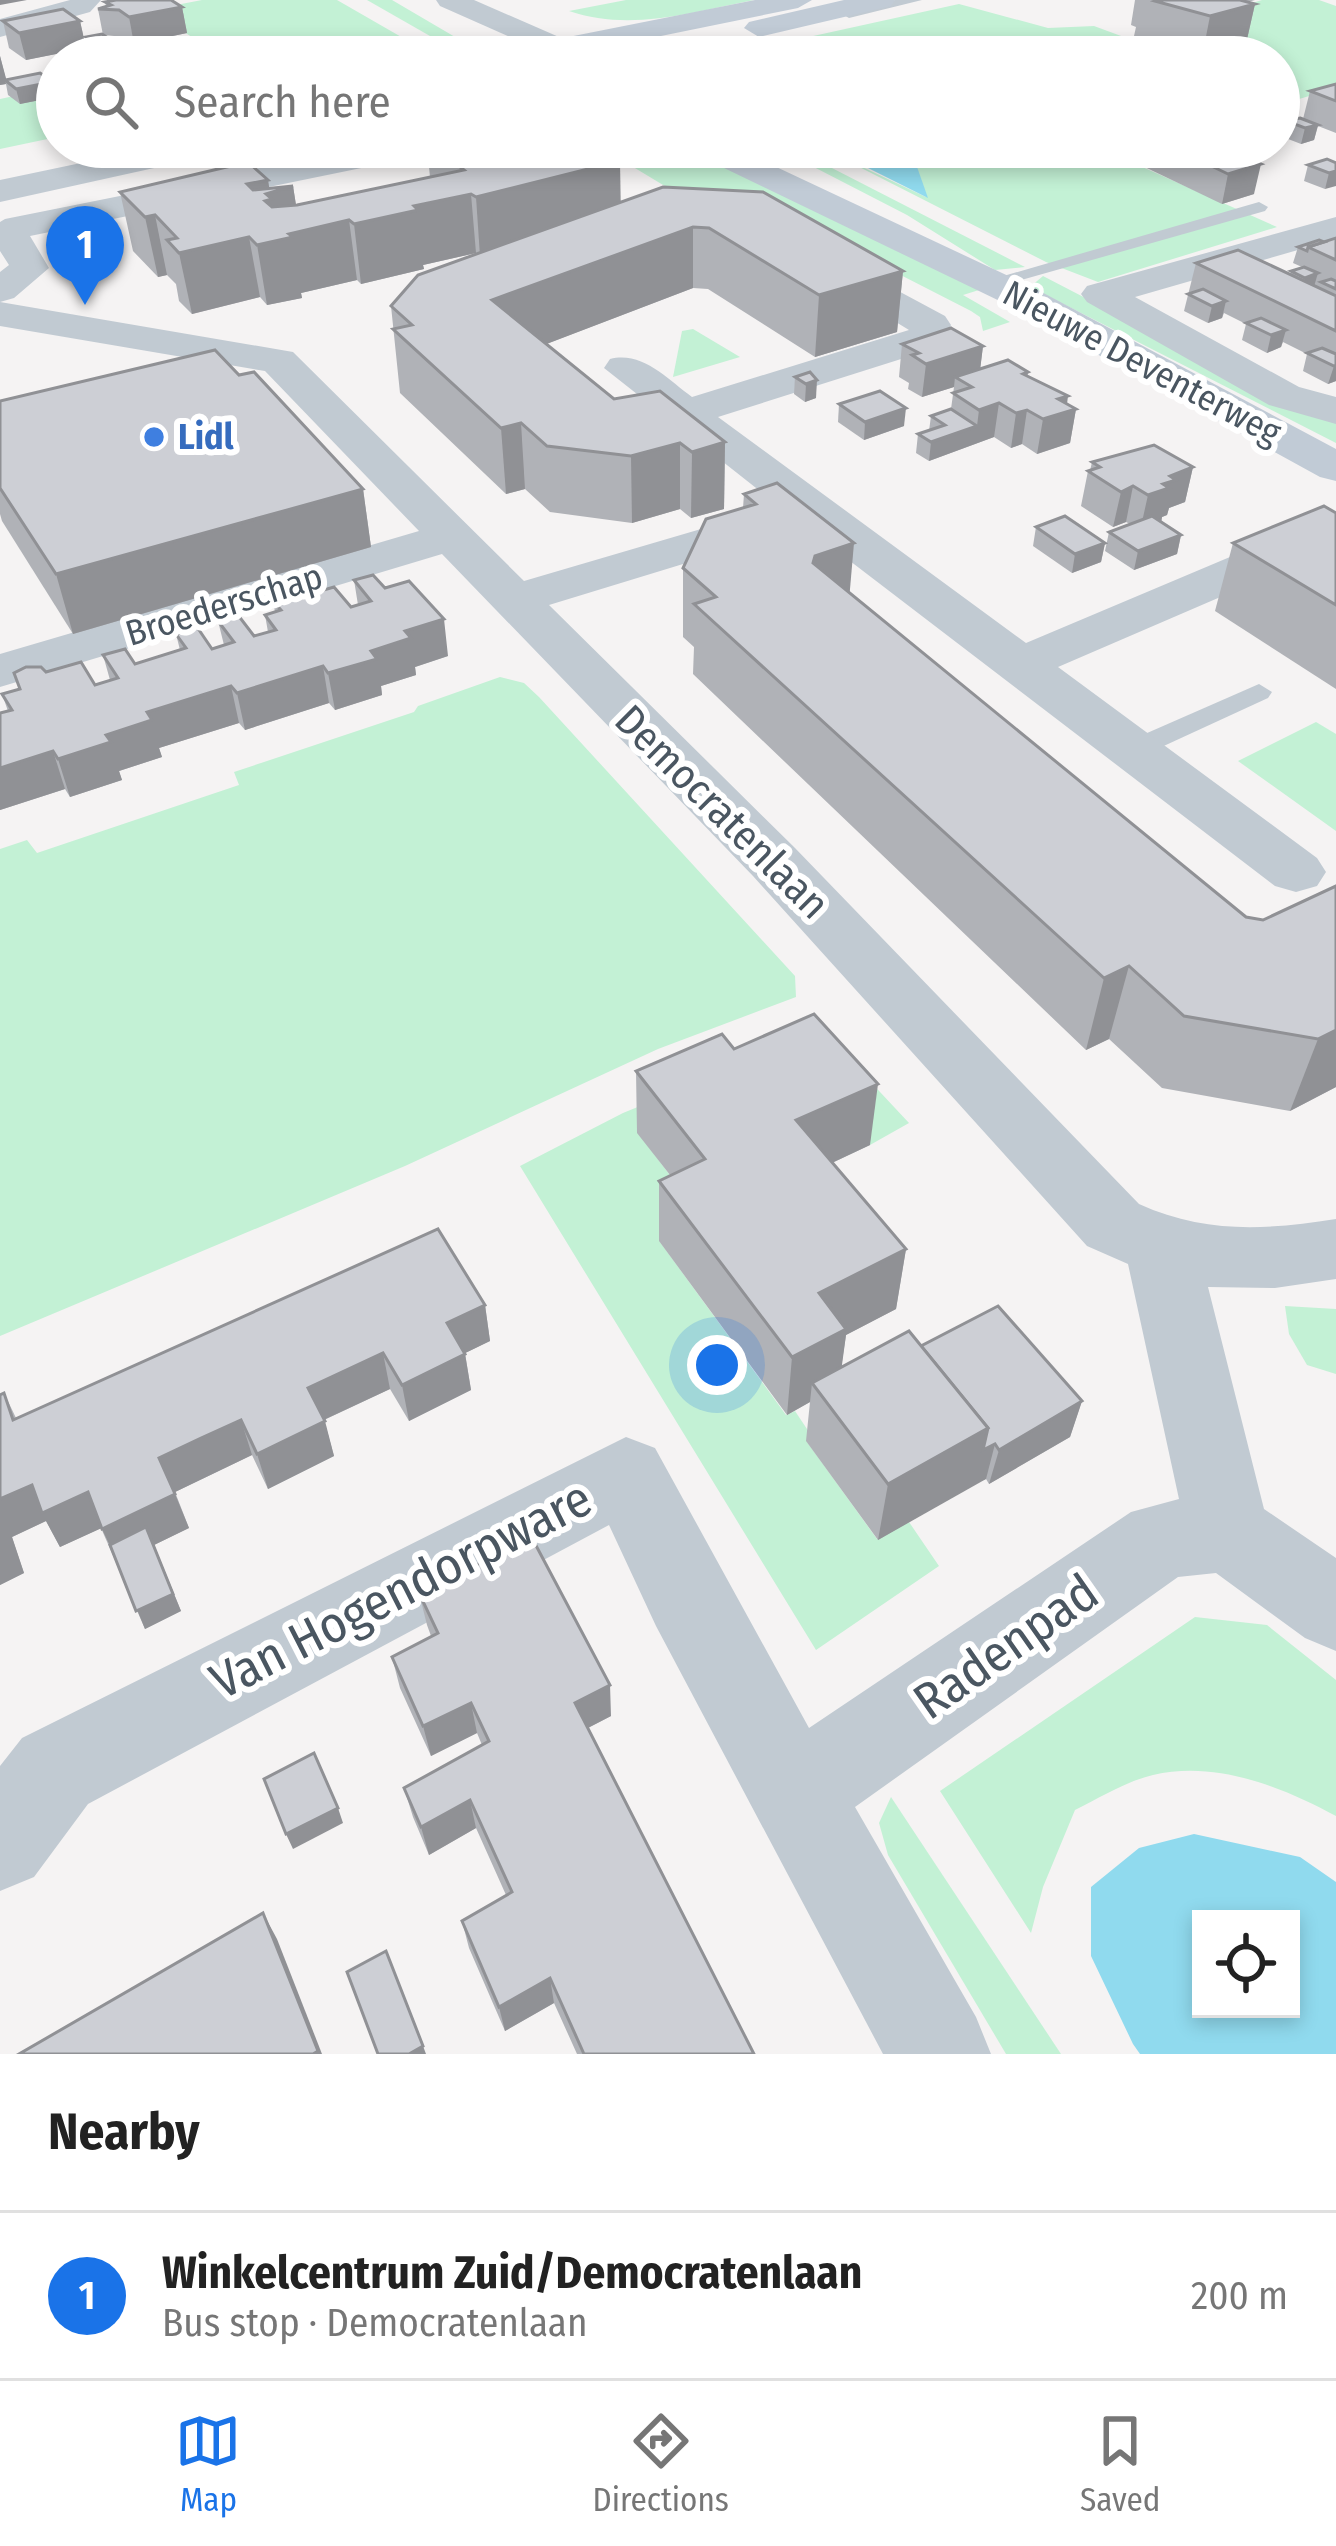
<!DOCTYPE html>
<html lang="en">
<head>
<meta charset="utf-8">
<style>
	body { margin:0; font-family:"Fira Sans Condensed",sans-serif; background:#f2f2f2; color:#222 }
	.controls { position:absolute; right:36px; bottom:36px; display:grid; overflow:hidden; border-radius:0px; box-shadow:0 6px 18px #0003 }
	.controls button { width:108px; height:108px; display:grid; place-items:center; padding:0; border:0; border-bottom:3px solid #e0e0e0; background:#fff; color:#222; font:60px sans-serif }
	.you { position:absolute; left:717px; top:1365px; width:42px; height:42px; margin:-30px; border:9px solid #fff; border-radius:50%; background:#1a73e8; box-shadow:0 0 0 18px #1a73e833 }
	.badge { display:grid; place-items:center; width:78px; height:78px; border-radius:50%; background:#1a73e8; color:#fff; font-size:39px; font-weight:700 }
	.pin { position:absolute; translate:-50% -99px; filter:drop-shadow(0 3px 6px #0008) }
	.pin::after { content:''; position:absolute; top:63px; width:42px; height:36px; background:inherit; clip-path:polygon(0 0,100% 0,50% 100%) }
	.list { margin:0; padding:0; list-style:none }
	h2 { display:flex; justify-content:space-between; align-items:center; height:156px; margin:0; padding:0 48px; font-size:51px }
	h2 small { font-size:39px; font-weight:400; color:#767676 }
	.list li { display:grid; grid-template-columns:78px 1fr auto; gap:36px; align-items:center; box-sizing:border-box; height:168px; padding:0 48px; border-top:3px solid #e0e0e0 }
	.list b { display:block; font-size:45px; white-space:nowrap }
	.list p { margin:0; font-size:39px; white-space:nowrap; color:#767676 }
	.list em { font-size:39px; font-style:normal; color:#767676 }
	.icon { flex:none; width:66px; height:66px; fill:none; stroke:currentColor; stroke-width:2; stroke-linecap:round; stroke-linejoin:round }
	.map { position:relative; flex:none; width:1336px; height:2054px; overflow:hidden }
	.search { position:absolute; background:#fff; box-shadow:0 6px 18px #0003; left:36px; right:36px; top:36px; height:132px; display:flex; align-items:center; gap:30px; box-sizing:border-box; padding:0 42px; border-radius:66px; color:#767676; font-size:45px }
	.sheet { height:324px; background:#fff }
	nav { display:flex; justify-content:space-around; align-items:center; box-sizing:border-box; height:168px; border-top:3px solid #e0e0e0; background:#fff; font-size:33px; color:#767676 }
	nav a { display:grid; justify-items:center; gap:6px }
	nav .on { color:#1a73e8 }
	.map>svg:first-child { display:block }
	.green { fill:#c3f1d5 }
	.water { fill:#90daee; fill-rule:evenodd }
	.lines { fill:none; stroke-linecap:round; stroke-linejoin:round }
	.service { fill:#c1cad2; fill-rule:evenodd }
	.minor { fill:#c1cad2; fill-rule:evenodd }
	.tertiary { fill:#c1cad2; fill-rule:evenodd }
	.secondary { fill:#c1cbd6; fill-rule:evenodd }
	.wall { fill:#b0b2b7 }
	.shaded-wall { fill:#909195 }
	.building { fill:#cdcfd5; stroke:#909195; stroke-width:3 }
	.shop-dot { fill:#3f7fe0; stroke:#fff; stroke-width:4.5 }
	.labels { text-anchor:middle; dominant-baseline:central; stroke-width:12; stroke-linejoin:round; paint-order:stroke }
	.far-street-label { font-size:36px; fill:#4a5661; stroke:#fff }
	.far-shop-label { font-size:36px; font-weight:bold; fill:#366cbe; stroke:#fff; text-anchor:start }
	.street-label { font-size:42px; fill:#4a5661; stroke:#fff }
	.near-street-label { font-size:51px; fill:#4a5661; stroke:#fff }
</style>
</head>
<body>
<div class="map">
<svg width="1336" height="2054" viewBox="0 0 1336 2054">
	<rect width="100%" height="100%" fill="#f5f3f3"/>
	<g class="green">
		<polygon points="202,0 337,0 410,42 412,57 134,57 198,41 150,10"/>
		<polygon points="367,0 392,0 467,44 465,55 445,57 437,40"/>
		<path d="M 626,0 L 754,0 C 693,12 630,32 569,11 Z"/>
		<polygon points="1262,0 1319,0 1336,6 1336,88 1279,105 1279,57 1216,57 1247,47 1184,24"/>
		<polygon points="959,4 1048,28 1094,26 1178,57 718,57"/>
		<polygon points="57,73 57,137 0,149 0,99 33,92"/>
		<polygon points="600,147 696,147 979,290 963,295 1010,322 983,331 980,317 971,311 885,267 693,203"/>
		<polygon points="775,147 791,147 1025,267 995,270 907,215"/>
		<polygon points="820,147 926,197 910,147 1160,147 1129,161 1277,227 1098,282 1046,262"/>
		<polygon points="1043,276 1288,403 1336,422 1336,443 1030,287"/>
		<polygon points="693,329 740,357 673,377 682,331"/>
		<polygon points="500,677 524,683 539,697 795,976 796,997 658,1049 405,1166 0,1336 0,849 27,840 37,853 239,785 234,772 414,712 418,706"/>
		<polygon points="1316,722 1336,734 1336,831 1238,761"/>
		<polygon points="823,1031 909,1123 870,1145 638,1133 704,1220 660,1242 786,1415 795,1411 813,1438 807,1442 877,1539 909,1522 939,1566 816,1650 520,1166 623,1113"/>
		<polygon points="1285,1306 1336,1309 1336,1374 1307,1365 1289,1334"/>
		<path d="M 1195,1617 L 1267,1625 L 1336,1680 L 1336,1816 C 1282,1787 1216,1760 1153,1775 C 1127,1781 1099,1798 1075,1810 L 1043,1887 L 1031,1933 L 940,1791 Z"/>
		<polygon points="891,1797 1061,2054 1006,2054 888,1855 879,1823"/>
	</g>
	<g class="water">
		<polygon points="826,147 910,147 928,198"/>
		<path d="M 1194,1834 L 1300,1857 L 1336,1882 L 1336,2054 L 1140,2054 L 1133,2044 L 1091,1956 L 1091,1887 L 1139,1848 ZM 1201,1919 L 1291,1919 L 1291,2009 L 1201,2009 Z"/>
	</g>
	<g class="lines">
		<g class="service">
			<polygon points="895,0 922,0 849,18 842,14"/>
			<polygon points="1259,202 1268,207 1265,211 1000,286 983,282"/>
			<polygon points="1259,684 1272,692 1268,698 1142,756 1122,756 1118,750 1122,744"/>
		</g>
		<g class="minor">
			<polygon points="70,0 101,0 90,12 0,37 0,19"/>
			<polygon points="364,147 432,147 415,157 30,236 49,268 14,298 0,302 0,272 9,265 0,251 0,222 5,219"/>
			<polygon points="1336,217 1336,239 1135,297 1299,387 1336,397 1336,424 1269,405 1087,302 1081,294 1087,286"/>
			<path d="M 822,250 L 945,316 L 951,325 L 939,347 L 718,417 L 1026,643 L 1282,535 L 1299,531 L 1336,546 L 1336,581 L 1297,564 L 1058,667 L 1317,858 L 1326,872 L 1317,886 L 1296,892 L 1275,886 L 799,522 L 794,530 L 549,605 L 795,848 L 1139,1204 C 1205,1234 1266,1230 1336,1219 L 1336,1279 L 1275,1288 L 1208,1287 L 1264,1509 L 1336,1558 L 1336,1651 L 1305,1638 L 1216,1573 L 1178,1577 L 855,1807 L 976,2017 L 991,2054 L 883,2054 L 656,1626 L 609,1525 L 88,1804 L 34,1877 L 0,1891 L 0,1766 L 22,1738 L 626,1437 L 655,1448 L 809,1728 L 1131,1512 L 1179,1499 L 1128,1264 L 1087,1246 L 753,876 L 442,554 L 0,687 L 0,654 L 419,531 L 265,371 L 0,326 L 0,302 L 293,352 L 524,581 L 779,506 L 604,368 L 610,359 C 643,351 667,379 692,397 L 909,330 L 809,269 L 803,261 L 809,253 Z"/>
		</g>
		<g class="tertiary">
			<polygon points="436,0 474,0 591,51 595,57 555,57 440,6"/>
			<polygon points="157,147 221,147 204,157 0,202 0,180"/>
		</g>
		<g class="secondary">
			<polygon points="755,0 812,0 798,8 558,57 503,56 518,47"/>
			<polygon points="844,0 895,0 891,6 759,37 744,28 749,22"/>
			<polygon points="690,147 734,147 1036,289 1336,449 1336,481 1320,477 1008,305 695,154"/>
		</g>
	</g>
	<g class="wall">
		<polygon points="1135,0 1255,0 1248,2 1255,4 1245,48 1212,57 1190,57 1147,44 1147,41 1134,36 1136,27 1131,25"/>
		<polygon points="105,2 182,7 187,33 134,44 124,37 104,35 117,56 98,57 89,51 86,37 103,35 98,9 106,6"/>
		<polygon points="3,21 80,21 86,48 26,60 9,48"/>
		<polygon points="0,56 6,80 52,82 55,97 20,104 8,95 6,84 0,85"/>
		<polygon points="1336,84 1336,133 1318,126 1314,140 1301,144 1283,137 1286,121 1303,119 1310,91"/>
		<polygon points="427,147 598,147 621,202 903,271 897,332 815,357 708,289 693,288 546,344 614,399 725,442 724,509 691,518 680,509 632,523 550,512 525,489 506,494 400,393 391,306 476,253 423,265 424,269 361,284 357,280 301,293 302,298 267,305 260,297 192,314 179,301 176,284 167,275 158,277 133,251 120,192 268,180 269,188 293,186 296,205 430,177"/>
		<polygon points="1131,147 1219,147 1254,194 1222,204 1128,159"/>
		<polygon points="1336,163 1325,189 1304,181 1308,165"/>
		<polygon points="1336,238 1336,381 1328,384 1303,371 1307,354 1283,342 1281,347 1267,353 1242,340 1246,324 1224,313 1222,318 1208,323 1184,311 1196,263 1290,275 1291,271 1302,267 1293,263 1298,247"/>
		<polygon points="902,344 983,346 980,369 1028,372 1028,376 1076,409 1070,443 1037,454 1022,444 1011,448 994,437 929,461 916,453 918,434 929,431 931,416 951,409 954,387 922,397 908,389 909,383 899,377"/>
		<polygon points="810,372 816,398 805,402 794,394 795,377"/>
		<polygon points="239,375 363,489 371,547 73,634 2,521 0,514 0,401"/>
		<polygon points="839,404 904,426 864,440 838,422"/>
		<polygon points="1092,462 1193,467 1185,502 1169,508 1167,515 1162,517 1161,522 1181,535 1177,554 1134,570 1105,551 1109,532 1130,524 1126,522 1113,527 1081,506 1088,471 1090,471"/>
		<polygon points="777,483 849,593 1246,917 1263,920 1336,886 1336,1087 1290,1111 1162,1088 1109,1039 1086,1050 693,674 694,647 683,637 683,568 743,508 744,494"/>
		<polygon points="1336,513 1336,689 1215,611 1233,543"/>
		<polygon points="1036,527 1105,543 1101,562 1072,573 1033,546"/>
		<polygon points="354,580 448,656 415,667 416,675 381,686 382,695 335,710 329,703 245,730 239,723 159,748 162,757 119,771 122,780 70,797 65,789 0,810 0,713 8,711 2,694 19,689 14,673 46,672 95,685 110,680 103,655 135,664 180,650 176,634 212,649 224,645 218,621 254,636 268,632 265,615 275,612 273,601 351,607 358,605"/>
		<polygon points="734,1049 870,1145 832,1163 906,1249 896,1309 846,1335 841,1368 921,1346 1082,1401 1070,1437 989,1484 986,1479 974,1484 878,1540 806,1441 810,1402 787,1415 659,1241 659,1181 670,1175 637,1133 636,1071"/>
		<polygon points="485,1305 490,1341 465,1353 471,1390 409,1421 390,1389 324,1420 334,1456 268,1489 252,1455 175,1492 189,1528 154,1545 181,1611 145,1629 101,1528 60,1547 46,1521 12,1537 24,1573 0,1585 0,1395 4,1393 16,1418"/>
		<polygon points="419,1593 611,1716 588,1728 754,2054 577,2054 554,2003 505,2031 469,1948 462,1921 506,1895 476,1828 429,1855 413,1817 404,1788 482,1745 477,1733 431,1756 400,1688 392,1657 431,1636 427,1625"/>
	</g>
	<g class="shaded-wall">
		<polygon points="0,0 27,0 0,5"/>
		<polygon points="1255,4 1245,48 1212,57 1202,57 1210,16"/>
		<polygon points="182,7 187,33 134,44 129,17"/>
		<polygon points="80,21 86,48 26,60 19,33"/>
		<polygon points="114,42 117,56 101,57 98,45"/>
		<polygon points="0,56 7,82 5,80 6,84 0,85"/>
		<polygon points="52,82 55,97 20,104 16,89"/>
		<polygon points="1318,125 1314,140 1301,144 1305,128"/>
		<polygon points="620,161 621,219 480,256 476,197"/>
		<polygon points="1261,164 1254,194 1222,204 1228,174"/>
		<polygon points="1336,171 1336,186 1325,189 1329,173"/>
		<polygon points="268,180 270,193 293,186 300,231 349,220 357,280 301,293 302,298 267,305 247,184"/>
		<polygon points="471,194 476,253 423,265 424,269 361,284 354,224 414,206"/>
		<polygon points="155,215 167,275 158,277 145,217"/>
		<polygon points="693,227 693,288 497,363 492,300"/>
		<polygon points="249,237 260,297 192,314 179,253"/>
		<polygon points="903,271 897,332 815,357 819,295"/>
		<polygon points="1318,273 1313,290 1300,294 1305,278"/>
		<polygon points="1226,301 1222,318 1208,323 1212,306"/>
		<polygon points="1286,330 1281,347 1267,353 1271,335"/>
		<polygon points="983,346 979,379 955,377 954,387 922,397 926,364"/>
		<polygon points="1336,365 1336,381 1328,384 1334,366"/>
		<polygon points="817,380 816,398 805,402 806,384"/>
		<polygon points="1068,396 1066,412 1076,409 1070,443 1037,454 1043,419 1058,399"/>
		<polygon points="999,403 994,437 929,461 931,442 977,426 979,410"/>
		<polygon points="906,408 904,426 864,440 865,422"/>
		<polygon points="1027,410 1022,444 1011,448 1016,413"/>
		<polygon points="521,423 525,489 506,494 501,428"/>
		<polygon points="725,442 724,509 691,518 692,452"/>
		<polygon points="680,443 680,509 632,523 631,456"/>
		<polygon points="1193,467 1185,502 1169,508 1167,515 1162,517 1161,523 1140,531 1148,495 1170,476"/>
		<polygon points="1133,486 1126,522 1113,527 1121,492"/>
		<polygon points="363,489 371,547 73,634 56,574"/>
		<polygon points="1181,535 1177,554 1134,570 1138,551"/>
		<polygon points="854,543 848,612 813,563 815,556"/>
		<polygon points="1105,543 1101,562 1072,573 1075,554"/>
		<polygon points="444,619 448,656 415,667 416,675 381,686 382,695 335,710 328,673 405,631"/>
		<polygon points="323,666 329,703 245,730 237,693"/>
		<polygon points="231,686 239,723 159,748 162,757 119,771 122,780 70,797 58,759 147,712"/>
		<polygon points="53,751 65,789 0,810 0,768"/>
		<polygon points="1129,966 1109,1039 1086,1050 1104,978"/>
		<polygon points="1336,1030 1336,1087 1290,1111 1318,1039"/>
		<polygon points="878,1084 870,1145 791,1182 796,1120"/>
		<polygon points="906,1249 896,1309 846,1335 839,1387 812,1383 810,1402 787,1415 792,1357 819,1293"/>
		<polygon points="485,1305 490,1341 453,1359 447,1323"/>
		<polygon points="383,1353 390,1389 317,1423 308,1388"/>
		<polygon points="465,1354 471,1390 409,1421 402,1385"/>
		<polygon points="1082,1401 1070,1437 989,1484 999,1450"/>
		<polygon points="241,1420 252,1455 173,1493 159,1458"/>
		<polygon points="325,1421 334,1456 268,1489 257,1454"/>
		<polygon points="988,1428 995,1444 986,1479 878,1540 888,1484"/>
		<polygon points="32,1485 88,1492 104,1527 60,1547 46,1521 12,1537 24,1573 0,1585 0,1499"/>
		<polygon points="175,1494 189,1528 154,1545 181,1611 145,1629 118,1563 102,1529"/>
		<polygon points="610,1685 611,1716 578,1733 575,1703"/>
		<polygon points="471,1703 477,1733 431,1756 423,1726"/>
		<polygon points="470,1800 476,1828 429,1855 421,1827"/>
		<polygon points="338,1808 343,1823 293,1849 286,1834"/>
		<polygon points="263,1913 277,1939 322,2054 313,2054"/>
		<polygon points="550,1978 554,2003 505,2031 499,2007"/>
		<polygon points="423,2046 426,2054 409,2054"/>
	</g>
	<g class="building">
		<polygon points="116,0 171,0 182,7 129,17 119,10 98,9 111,5 105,2"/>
		<polygon points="1158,0 1240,0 1255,4 1210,16 1155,1"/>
		<polygon points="63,9 80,21 19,33 3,21"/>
		<polygon points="102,34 114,42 98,45 86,37"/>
		<polygon points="40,73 52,82 16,89 5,80"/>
		<polygon points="1336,84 1336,101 1310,91"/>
		<polygon points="1300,118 1318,125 1305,128 1286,121"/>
		<polygon points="446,147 598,147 620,161 476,197 471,194 414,206 418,210 354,224 349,220 289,234 293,237 257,245 249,237 179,253 167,240 177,238 155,215 145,217 120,192 248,162 268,180 247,184 253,190 293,186 266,194 272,199 265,201 272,207 297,205 464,170 437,149"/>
		<polygon points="1172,147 1219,147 1261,164 1228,174"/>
		<polygon points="1327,159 1336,163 1336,171 1329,173 1308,165"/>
		<polygon points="663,187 763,192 903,271 819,295 709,228 693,227 492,300 614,399 660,391 725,442 692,452 680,443 631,456 547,446 521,423 501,428 393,329 412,325 391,306 418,275"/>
		<polygon points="1336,238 1336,260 1308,247"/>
		<polygon points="1319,240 1324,242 1308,247 1307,251 1298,247"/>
		<polygon points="1238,250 1336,296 1336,331 1196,263"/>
		<polygon points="1304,267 1318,273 1305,278 1291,271"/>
		<polygon points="1331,279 1336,281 1336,289 1321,282"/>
		<polygon points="1203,289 1226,301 1212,306 1188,294"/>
		<polygon points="1261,318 1286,330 1271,335 1246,323"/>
		<polygon points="951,328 983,346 926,364 912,355 919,353 902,344"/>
		<polygon points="1322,348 1336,354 1336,365 1334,366 1307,353"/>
		<polygon points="215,350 239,375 254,372 363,489 56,574 0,488 0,401"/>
		<polygon points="1008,360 1028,372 1023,374 1068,396 1058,399 1076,409 1043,419 1027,410 1016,413 999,403 979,410 953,393 972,387 955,377"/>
		<polygon points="810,372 817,380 806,384 795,377"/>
		<polygon points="880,391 906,408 865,422 839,404"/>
		<polygon points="951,409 977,426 931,442 918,434 945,425 931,416"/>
		<polygon points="1154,445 1193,467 1170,476 1176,480 1163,484 1169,488 1148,495 1133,486 1121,492 1088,471 1100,467 1092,462"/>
		<polygon points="777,483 854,543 815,556 813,563 1246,917 1263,920 1336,886 1336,1030 1318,1039 1184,1016 1129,966 1104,978 694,604 716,597 683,568 706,519 756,504 744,494"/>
		<polygon points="1324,506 1336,513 1336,605 1233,543"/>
		<polygon points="1065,516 1105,543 1075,554 1036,527"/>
		<polygon points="1152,516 1181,535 1138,551 1109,532"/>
		<polygon points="373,575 385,588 409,581 444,619 405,631 411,638 371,651 377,659 328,673 323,666 237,693 231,686 147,712 152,720 106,735 111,742 58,759 53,751 0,768 0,713 12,710 2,694 20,689 14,673 26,667 41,667 46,672 81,662 95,685 118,678 103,655 125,649 135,664 186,648 176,634 197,627 212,649 234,642 218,621 238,615 254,636 276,630 265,615 281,610 273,601 283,591 303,596 334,587 351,607 371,601 354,580"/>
		<polygon points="814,1014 878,1084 796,1120 906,1249 819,1293 846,1329 792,1357 659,1181 705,1159 636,1071 722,1034 734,1049"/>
		<polygon points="438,1229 485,1305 447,1323 465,1354 402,1385 383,1353 308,1388 325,1421 257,1454 241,1420 201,1438 159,1458 175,1494 102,1529 88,1492 42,1513 32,1485 0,1499 0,1395 4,1393 13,1420"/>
		<polygon points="998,1306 1082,1401 999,1450 995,1444 983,1450 988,1428 921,1346"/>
		<polygon points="909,1331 988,1428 888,1484 812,1383"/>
		<polygon points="146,1527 173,1594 136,1611 110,1545"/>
		<polygon points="532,1538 610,1685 575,1703 754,2054 584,2054 550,1978 499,2007 462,1921 512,1892 470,1800 421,1827 404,1788 489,1741 471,1703 423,1726 392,1657 438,1633 419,1593"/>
		<polygon points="314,1753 338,1808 286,1834 264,1779"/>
		<polygon points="263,1913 318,2051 313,2054 19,2054"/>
		<polygon points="386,1951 423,2046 409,2054 378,2054 347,1972"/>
	</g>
	<circle class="shop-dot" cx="154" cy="437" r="12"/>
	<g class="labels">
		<g class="far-street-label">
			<text transform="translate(1142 363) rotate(28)">Nieuwe Deventerweg</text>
			<text transform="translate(224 605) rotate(-17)">Broederschap</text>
		</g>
		<g class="far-shop-label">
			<text x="178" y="437">Lidl</text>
		</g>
		<g class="street-label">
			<text transform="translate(722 812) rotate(45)">Democratenlaan</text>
		</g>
		<g class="near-street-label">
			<text transform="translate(401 1590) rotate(-27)">Van Hogendorpware</text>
			<text transform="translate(1006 1647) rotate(-35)">Radenpad</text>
		</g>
	</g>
</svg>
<div class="controls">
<button><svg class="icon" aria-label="locate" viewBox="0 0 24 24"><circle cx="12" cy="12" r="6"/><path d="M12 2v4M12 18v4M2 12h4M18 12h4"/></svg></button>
</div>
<div class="you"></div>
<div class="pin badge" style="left:85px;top:305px">1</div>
<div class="search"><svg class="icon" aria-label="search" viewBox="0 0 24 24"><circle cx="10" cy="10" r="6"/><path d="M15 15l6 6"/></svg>Search here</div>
</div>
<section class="sheet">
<h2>Nearby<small></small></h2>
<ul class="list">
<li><span class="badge">1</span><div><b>Winkelcentrum Zuid/Democratenlaan</b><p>Bus stop · Democratenlaan</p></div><em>200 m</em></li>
</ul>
</section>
<nav>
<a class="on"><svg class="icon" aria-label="map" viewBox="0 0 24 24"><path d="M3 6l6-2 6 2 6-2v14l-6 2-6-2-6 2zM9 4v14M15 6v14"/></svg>Map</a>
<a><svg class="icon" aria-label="directions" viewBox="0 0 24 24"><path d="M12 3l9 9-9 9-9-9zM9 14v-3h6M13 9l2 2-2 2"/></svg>Directions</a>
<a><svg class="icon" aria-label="saved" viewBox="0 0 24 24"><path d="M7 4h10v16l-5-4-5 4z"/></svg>Saved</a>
</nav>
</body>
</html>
